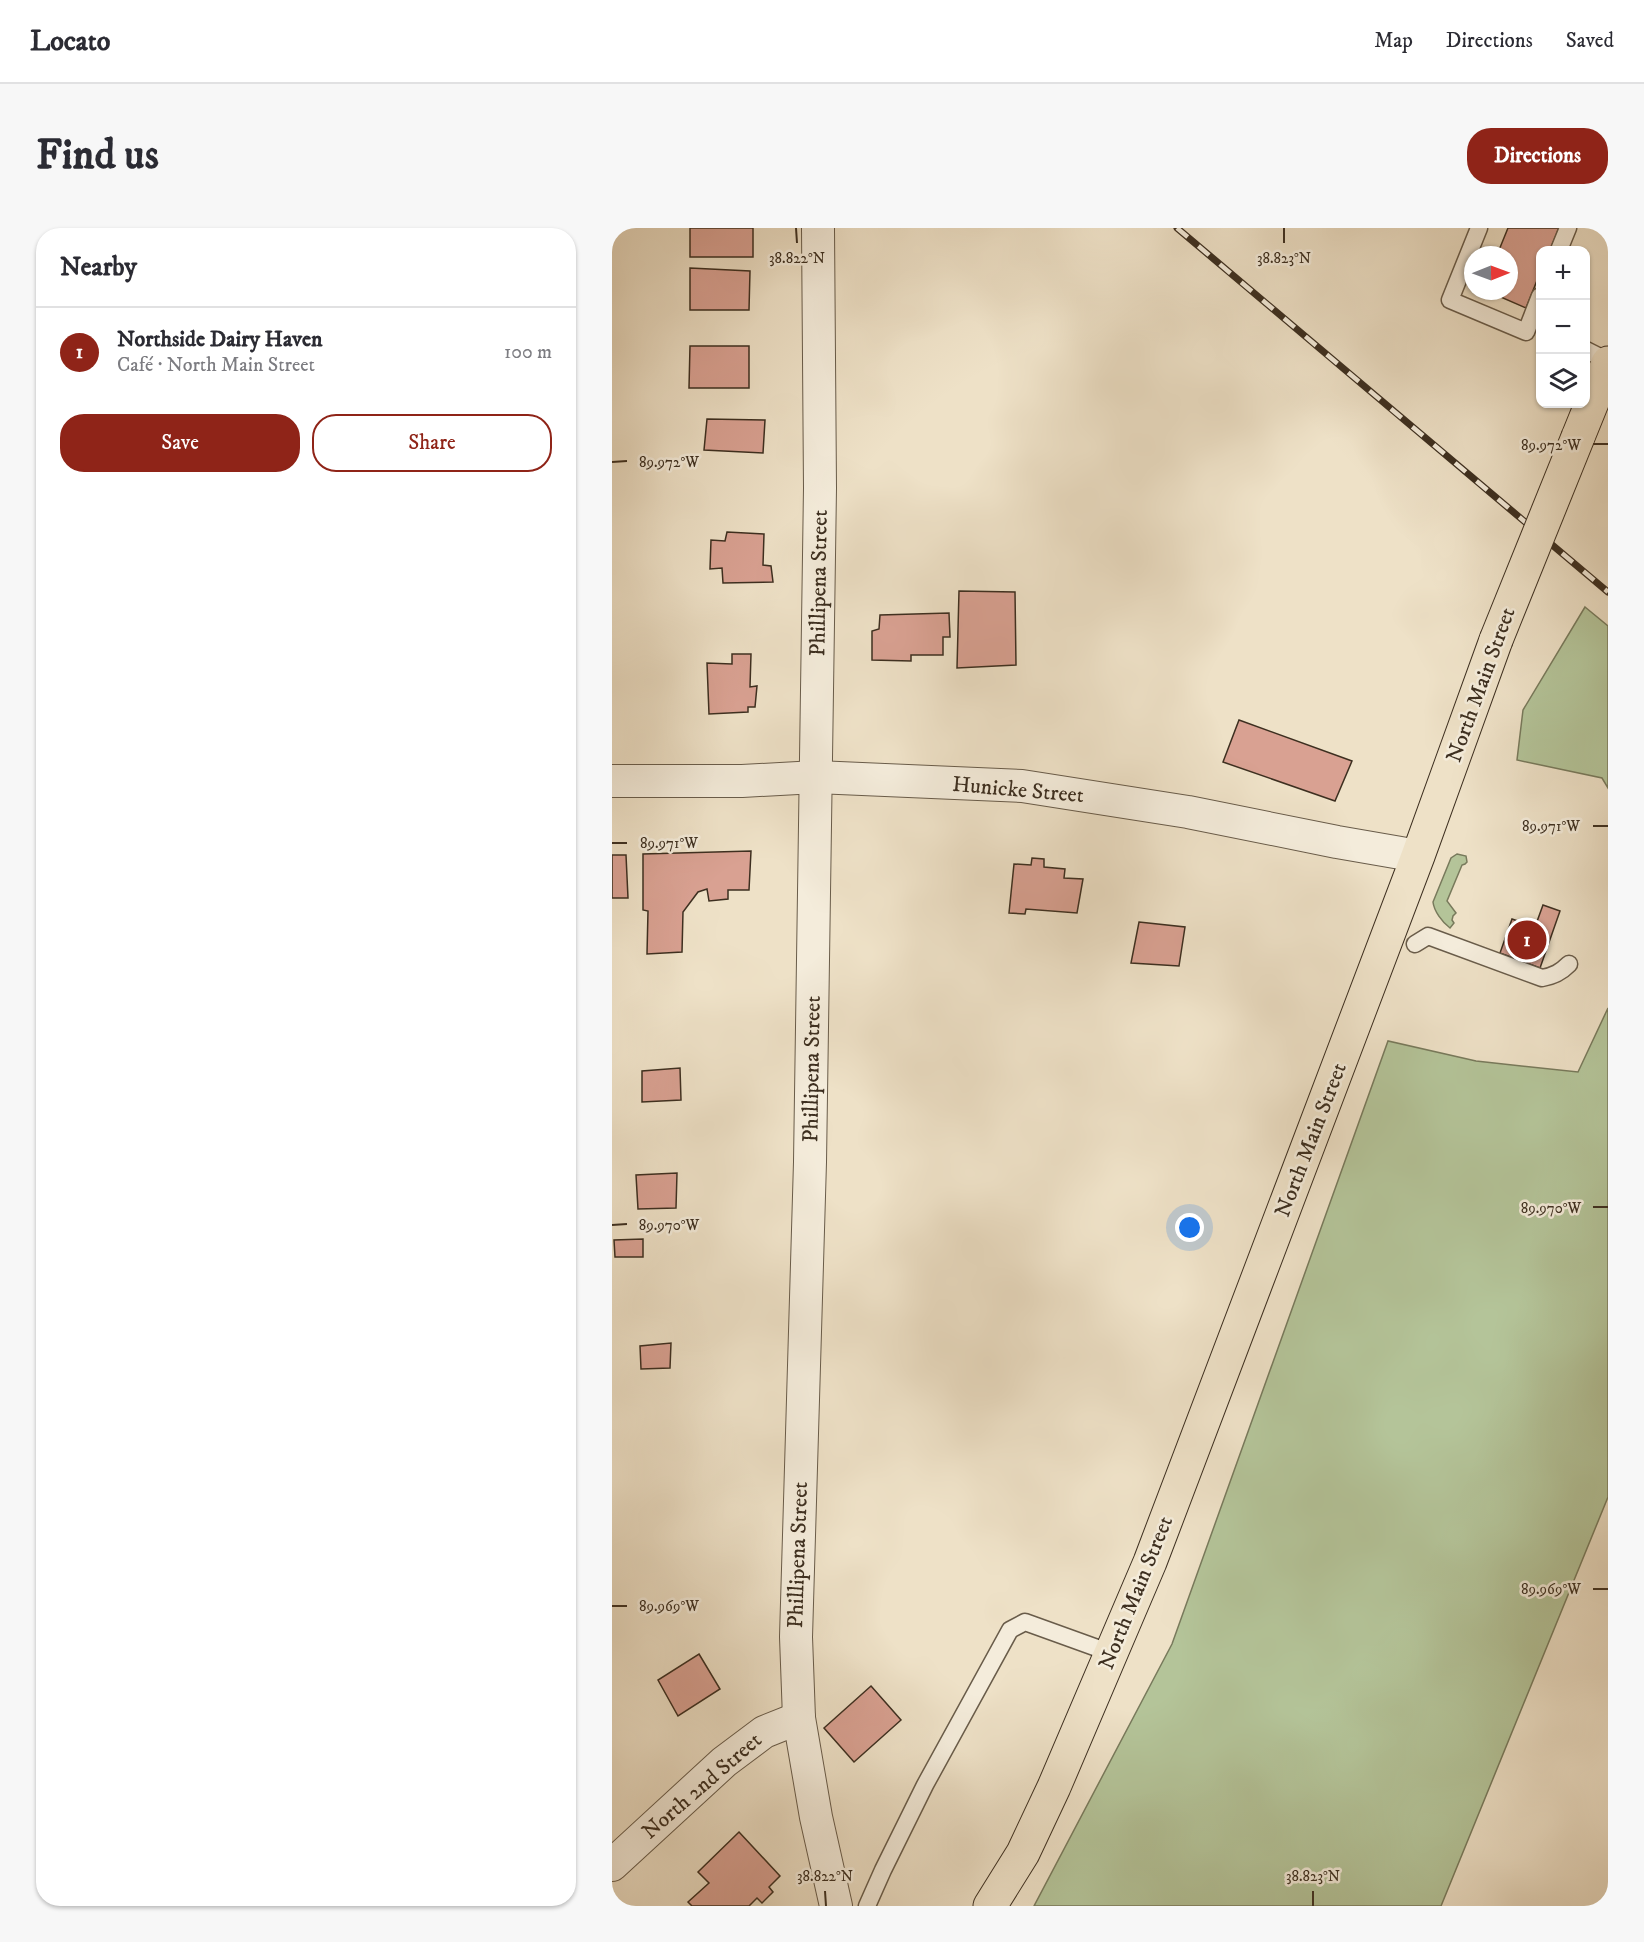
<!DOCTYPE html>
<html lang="en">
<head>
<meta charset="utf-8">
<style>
	body { margin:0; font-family:"IM FELL DW Pica",serif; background:#f7f7f7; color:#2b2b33 }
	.controls { position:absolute; right:18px; top:18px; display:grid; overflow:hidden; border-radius:12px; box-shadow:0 2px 4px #0004 }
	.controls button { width:54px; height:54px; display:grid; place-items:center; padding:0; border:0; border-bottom:2px solid #e1e1e2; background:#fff; color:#2b2b33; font:30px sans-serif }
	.compass { position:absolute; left:852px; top:18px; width:54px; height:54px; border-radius:50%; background:#fff; box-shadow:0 2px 4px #0004; rotate:89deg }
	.you { position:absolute; left:578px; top:1000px; width:21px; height:21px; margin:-15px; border:4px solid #fff; border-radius:50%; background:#1a73e8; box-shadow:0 0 0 9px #1a73e833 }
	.badge { display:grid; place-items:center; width:39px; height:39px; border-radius:50%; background:#8f2418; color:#fff; font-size:20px; font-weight:700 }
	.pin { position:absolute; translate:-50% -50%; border:3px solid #fff; box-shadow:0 2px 6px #0006 }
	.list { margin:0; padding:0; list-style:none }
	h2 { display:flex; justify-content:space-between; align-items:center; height:78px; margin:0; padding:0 24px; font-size:26px }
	h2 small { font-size:20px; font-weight:400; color:#7c7c81 }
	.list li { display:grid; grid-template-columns:39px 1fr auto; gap:18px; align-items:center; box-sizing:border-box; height:90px; padding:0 24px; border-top:2px solid #e1e1e2 }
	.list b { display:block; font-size:22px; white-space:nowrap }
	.list p { margin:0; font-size:20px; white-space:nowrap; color:#7c7c81 }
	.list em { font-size:20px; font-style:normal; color:#7c7c81 }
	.actions { display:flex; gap:12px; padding:18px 24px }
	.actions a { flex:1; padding:14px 0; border:2px solid #8f2418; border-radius:24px; text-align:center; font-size:21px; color:#8f2418 }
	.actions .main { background:#8f2418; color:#fff }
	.icon { flex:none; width:33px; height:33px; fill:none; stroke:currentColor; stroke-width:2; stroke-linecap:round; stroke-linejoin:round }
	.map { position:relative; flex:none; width:996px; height:1678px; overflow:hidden; border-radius:24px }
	header { display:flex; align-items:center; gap:36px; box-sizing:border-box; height:84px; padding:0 30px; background:#fff; border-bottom:2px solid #e1e1e2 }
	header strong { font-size:28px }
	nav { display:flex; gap:33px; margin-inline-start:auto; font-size:21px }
	.intro { display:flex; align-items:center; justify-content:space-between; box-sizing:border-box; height:144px; padding:0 36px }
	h1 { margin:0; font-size:42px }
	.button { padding:15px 27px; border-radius:24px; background:#8f2418; color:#fff; font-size:21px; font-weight:700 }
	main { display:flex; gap:36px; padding:0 36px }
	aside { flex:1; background:#fff; border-radius:24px; box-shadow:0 2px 4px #0004 }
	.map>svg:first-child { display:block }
	.green { fill:#b4c499; stroke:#787a5c; stroke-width:1.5 }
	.building { fill:#d9a192; stroke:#3d2f20; stroke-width:1.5 }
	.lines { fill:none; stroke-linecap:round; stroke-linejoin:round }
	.lane-casing { stroke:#695c4a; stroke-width:19 }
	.street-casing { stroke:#695c4a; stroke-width:34 }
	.primary-casing { stroke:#3d2f20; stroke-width:35 }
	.lane { stroke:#f4ecdb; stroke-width:16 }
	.street { stroke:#f4ecdb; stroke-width:32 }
	.primary { stroke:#eee1c7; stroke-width:33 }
	.rail-casing { stroke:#3d2f20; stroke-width:7 }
	.rail { stroke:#f4ecdb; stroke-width:4.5; stroke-dasharray:14; stroke-linecap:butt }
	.primary-bridge-casing { stroke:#3d2f20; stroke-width:35; stroke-linecap:butt }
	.primary-bridge { stroke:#eee1c7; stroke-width:33 }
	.ticks { fill:none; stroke:#3d2f20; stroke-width:2 }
	.labels { text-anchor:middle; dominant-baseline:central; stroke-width:5; stroke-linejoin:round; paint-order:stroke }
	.street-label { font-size:22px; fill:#3d2f20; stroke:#f4ecdb }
	.ticks-label { font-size:15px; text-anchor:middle; fill:#3d2f20; stroke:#f4ecdb; stroke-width:5; stroke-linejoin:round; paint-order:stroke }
</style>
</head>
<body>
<header>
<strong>Locato</strong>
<nav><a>Map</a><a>Directions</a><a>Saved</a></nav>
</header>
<div class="intro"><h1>Find us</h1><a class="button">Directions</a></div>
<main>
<aside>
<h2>Nearby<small></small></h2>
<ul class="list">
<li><span class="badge">1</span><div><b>Northside Dairy Haven</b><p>Café · North Main Street</p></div><em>100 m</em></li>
</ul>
<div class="actions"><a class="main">Save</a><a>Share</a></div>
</aside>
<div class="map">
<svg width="996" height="1678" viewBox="0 0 996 1678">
	<rect width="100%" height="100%" fill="#eee1c7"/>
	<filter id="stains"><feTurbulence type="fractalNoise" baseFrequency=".00333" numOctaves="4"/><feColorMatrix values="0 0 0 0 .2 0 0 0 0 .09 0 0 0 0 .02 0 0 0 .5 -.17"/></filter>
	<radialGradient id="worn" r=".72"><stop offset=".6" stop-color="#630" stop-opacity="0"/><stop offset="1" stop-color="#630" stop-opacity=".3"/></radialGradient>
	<g class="green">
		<polygon points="973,379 996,398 996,560 990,550 905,532 911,482"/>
		<path d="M 845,626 L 854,628 L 855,634 L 853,636 L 850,637 L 835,673 L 844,685 L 841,688 L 840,692 L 842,695 L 838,700 C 830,694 822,683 821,674 L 839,630 Z"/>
		<polygon points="996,780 996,1269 829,1678 422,1678 560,1416 776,813 864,833 966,844"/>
	</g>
	<g class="building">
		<rect x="78" y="0" width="63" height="29"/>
		<polygon points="896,0 947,0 938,22 928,22 928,45 914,80 875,63 897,63 897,27 885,27"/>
		<polygon points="78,40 138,43 137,82 78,82"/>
		<polygon points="78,118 137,118 137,160 77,160"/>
		<polygon points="95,191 153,192 151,225 92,222"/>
		<polygon points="115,304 152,306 151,337 159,338 161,354 111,355 110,340 98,341 99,312 113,313"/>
		<polygon points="347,363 403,364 404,437 345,440"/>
		<polygon points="337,385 338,409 331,409 331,427 299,427 299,433 260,432 260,403 267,401 268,387"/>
		<polygon points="120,426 139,426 138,459 145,458 143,479 136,479 136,484 97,486 95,435 120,436"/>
		<polygon points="627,492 740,533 723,573 611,534"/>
		<polygon points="139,623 137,662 116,662 116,671 97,673 95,661 86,664 71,684 70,724 35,726 36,683 31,682 31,626"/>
		<polygon points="0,627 14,627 16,670 0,670"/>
		<polygon points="420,630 432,631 432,639 453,641 452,650 471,651 465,685 414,681 413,686 397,685 402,636 419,637"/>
		<polygon points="931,677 948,683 928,740 888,725 900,691 923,699"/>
		<polygon points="527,694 573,699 567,738 519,735"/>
		<polygon points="68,840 69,872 30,874 30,843"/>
		<polygon points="65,945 64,980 26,981 24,947"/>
		<polygon points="31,1011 31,1029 3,1029 2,1012"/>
		<polygon points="59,1115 58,1140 29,1141 28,1118"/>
		<polygon points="87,1426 108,1461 66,1488 46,1452"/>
		<polygon points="259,1458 289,1492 242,1534 212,1500"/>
		<polygon points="127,1604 168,1648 157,1659 161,1664 150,1675 145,1670 137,1678 80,1678 76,1674 97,1655 86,1644"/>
	</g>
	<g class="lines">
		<g class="lane-casing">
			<g id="lane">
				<polyline points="867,0 838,72 914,104 928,68"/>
				<polyline points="947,22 956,0"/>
				<polyline points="974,122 996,133"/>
				<path d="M 803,716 L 816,708 L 930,750 C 942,748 949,744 957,736"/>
				<polyline points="255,1678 271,1642 313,1557 398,1402 413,1394 499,1425"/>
			</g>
		</g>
		<g class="street-casing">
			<g id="street">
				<polyline points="206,0 208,260 198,934 184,1409 187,1490 204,1589 224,1678"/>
				<polyline points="0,553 130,553 204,549 410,558 576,584 725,614 806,628"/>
				<polyline points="0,1637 112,1534 152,1504 187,1490"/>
			</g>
		</g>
		<g class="primary-casing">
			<g id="primary">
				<polyline points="966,209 996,135"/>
				<polyline points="378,1678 411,1625 442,1559 538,1334 806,628 884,412"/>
			</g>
		</g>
		<use href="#lane" class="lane"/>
		<use href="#street" class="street"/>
		<use href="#primary" class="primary"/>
		<g class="rail-casing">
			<polyline id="rail" points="565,0 996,364"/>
		</g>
		<use href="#rail" class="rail"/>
		<g class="primary-bridge-casing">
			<polyline id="primary-bridge" points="884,412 966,209"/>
		</g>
		<use href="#primary-bridge" class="primary-bridge"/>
	</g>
	<path class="ticks" d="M 184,0 L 185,15M 672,0 L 672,15M 981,216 L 996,216M 0,234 L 15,233M 981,598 L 996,598M 0,615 L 15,615M 981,979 L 996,979M 0,997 L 15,996M 981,1361 L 996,1361M 0,1378 L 15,1378M 213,1663 L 214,1678M 701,1663 L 701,1678"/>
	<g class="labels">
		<g class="street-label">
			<text transform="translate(207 355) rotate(-89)">Phillipena Street</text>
			<text transform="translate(869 457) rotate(-70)">North Main Street</text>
			<text transform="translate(406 562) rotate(5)">Hunicke Street</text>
			<text transform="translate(200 841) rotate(-89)">Phillipena Street</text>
			<text transform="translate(699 912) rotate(-69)">North Main Street</text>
			<text transform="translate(186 1327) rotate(-88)">Phillipena Street</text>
			<text transform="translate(524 1365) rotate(-68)">North Main Street</text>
			<text transform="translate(90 1558) rotate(-41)">North 2nd Street</text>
		</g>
	</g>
	<g class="ticks-label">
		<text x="185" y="35">38.822°N</text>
		<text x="672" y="35">38.823°N</text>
		<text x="939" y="222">89.972°W</text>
		<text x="57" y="239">89.972°W</text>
		<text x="939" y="603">89.971°W</text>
		<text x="57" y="620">89.971°W</text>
		<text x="939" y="985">89.970°W</text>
		<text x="57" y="1002">89.970°W</text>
		<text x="939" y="1366">89.969°W</text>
		<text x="57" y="1383">89.969°W</text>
		<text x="213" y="1653">38.822°N</text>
		<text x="701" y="1653">38.823°N</text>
	</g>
	<rect width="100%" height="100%" filter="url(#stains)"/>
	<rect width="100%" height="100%" fill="url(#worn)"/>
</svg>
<div class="controls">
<button>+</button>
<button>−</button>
<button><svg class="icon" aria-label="layers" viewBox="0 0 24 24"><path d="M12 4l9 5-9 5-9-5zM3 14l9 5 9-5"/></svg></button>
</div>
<svg class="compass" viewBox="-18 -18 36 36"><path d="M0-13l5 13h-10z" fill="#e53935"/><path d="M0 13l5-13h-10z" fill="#7c7c81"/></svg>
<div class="you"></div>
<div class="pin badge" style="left:915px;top:712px">1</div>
</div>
</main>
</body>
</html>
